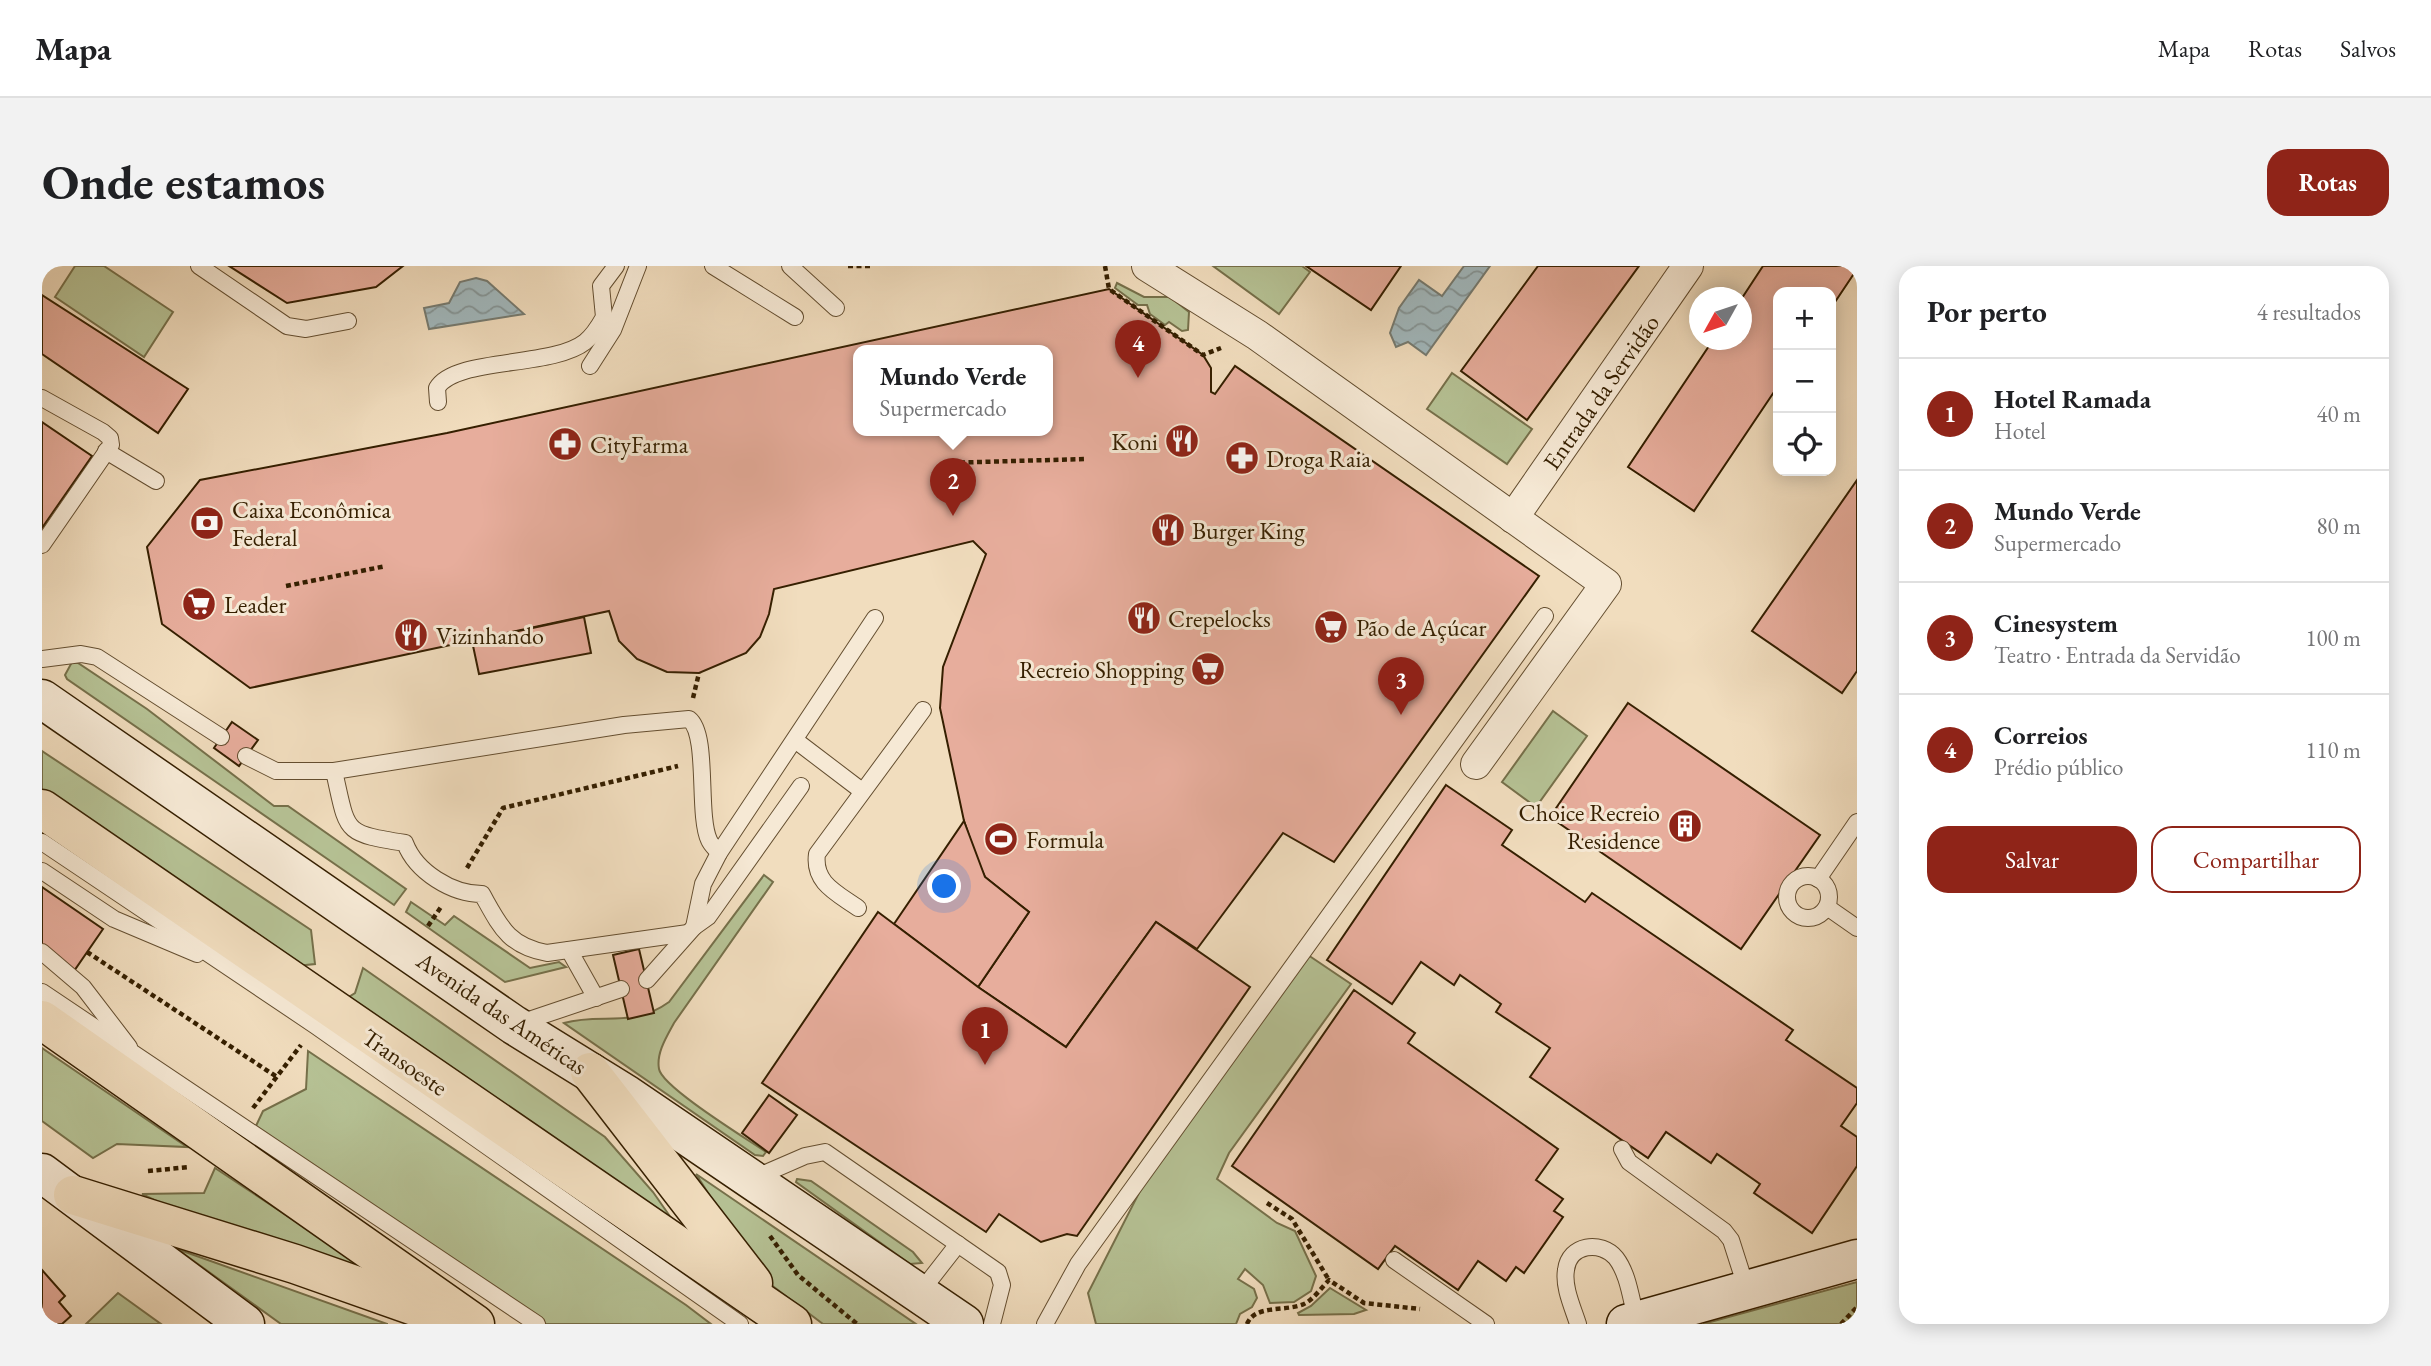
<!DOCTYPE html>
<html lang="pt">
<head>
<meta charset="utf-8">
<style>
	body { margin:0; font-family:"EB Garamond",serif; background:#f2f2f2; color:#202124 }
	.controls { position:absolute; right:21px; top:21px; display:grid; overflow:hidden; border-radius:14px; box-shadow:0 4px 18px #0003 }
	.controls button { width:63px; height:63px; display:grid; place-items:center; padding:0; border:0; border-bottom:2px solid #e0e0e0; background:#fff; color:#202124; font:35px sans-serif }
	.compass { position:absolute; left:1647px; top:21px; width:63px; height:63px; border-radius:50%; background:#fff; box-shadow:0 4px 18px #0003; rotate:230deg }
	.you { position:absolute; left:903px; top:621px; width:24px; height:24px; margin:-18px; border:5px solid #fff; border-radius:50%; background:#1a73e8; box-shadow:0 0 0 10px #1a73e833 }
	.badge { display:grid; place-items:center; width:46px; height:46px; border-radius:50%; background:#8f2418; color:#fff; font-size:23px; font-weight:700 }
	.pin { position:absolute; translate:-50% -58px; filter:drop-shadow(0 2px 4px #0008) }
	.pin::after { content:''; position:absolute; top:37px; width:24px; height:21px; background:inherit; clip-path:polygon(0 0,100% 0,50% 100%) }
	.popup { position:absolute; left:811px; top:79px; width:200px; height:91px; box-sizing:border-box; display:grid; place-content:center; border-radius:14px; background:#fff; filter:drop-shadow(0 2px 5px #0005); font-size:23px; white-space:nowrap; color:#757577 }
	.popup b { font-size:26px; color:#202124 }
	.popup::after { content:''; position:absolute; left:50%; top:100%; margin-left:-14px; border:14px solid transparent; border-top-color:#fff }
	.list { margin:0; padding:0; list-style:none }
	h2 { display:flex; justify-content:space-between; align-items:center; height:91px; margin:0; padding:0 28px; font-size:30px }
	h2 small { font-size:23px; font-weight:400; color:#757577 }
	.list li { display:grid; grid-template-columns:46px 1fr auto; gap:21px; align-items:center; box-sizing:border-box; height:112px; padding:0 28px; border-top:2px solid #e0e0e0 }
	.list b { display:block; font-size:26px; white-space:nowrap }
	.list p { margin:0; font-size:23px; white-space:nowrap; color:#757577 }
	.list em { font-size:23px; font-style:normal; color:#757577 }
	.actions { display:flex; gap:14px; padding:21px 28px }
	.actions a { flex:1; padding:16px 0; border:2px solid #8f2418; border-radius:21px; text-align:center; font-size:24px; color:#8f2418 }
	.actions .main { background:#8f2418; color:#fff }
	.icon { flex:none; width:38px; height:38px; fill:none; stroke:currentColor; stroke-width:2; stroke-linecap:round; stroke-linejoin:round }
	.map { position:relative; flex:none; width:1815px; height:1058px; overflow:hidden; border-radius:21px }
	header { display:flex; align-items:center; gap:42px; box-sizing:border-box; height:98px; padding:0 35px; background:#fff; border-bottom:2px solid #e0e0e0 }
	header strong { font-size:33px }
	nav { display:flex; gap:38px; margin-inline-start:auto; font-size:24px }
	.intro { display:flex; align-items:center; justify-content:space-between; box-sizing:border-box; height:168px; padding:0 42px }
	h1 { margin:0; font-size:49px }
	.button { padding:18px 32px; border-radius:21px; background:#8f2418; color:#fff; font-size:24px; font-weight:700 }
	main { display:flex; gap:42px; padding:0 42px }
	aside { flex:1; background:#fff; border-radius:21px; box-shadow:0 4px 18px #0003 }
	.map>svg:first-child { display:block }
	.green { fill:#b6c295; stroke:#76704a; stroke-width:2 }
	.water { fill:url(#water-waves); stroke:#767b71; stroke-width:2 }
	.building { fill:#e7ad9c; stroke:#351f00; stroke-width:2; fill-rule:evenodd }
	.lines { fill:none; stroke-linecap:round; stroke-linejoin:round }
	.lane-casing { stroke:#644e30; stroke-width:18 }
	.street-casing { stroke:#644e30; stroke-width:32 }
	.secondary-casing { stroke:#351f00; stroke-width:41 }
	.highway-casing { stroke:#351f00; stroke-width:41 }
	.path { stroke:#351f00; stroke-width:4.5; stroke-dasharray:5 3.5; stroke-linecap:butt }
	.lane { stroke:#f6e9d5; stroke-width:16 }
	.street { stroke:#f6e9d5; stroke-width:30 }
	.secondary { stroke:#f6e9d5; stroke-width:38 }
	.highway { stroke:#f1ddbe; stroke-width:38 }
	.labels { text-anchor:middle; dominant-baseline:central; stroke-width:6; stroke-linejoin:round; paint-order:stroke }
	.street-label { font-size:24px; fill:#351f00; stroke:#f6e9d5 }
	.poi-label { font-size:24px; fill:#351f00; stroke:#f6e9d5; text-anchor:start }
</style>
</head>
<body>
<header>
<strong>Mapa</strong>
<nav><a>Mapa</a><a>Rotas</a><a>Salvos</a></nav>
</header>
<div class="intro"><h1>Onde estamos</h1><a class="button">Rotas</a></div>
<main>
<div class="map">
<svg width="1815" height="1058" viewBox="0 0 1815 1058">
	<defs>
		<pattern id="water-waves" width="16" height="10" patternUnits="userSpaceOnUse" patternTransform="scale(1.75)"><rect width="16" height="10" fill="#a1b8bd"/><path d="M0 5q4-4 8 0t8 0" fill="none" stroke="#849597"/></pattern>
	</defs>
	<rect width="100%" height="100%" fill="#f1ddbe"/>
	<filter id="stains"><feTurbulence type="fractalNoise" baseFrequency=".00286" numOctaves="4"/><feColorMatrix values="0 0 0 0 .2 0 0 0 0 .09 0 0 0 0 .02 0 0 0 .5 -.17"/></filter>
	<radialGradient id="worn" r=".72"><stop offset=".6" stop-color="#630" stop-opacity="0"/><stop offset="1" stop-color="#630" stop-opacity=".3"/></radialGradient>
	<g class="green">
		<polygon points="33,0 62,0 131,46 102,91 13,31"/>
		<polygon points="1171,0 1260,0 1268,6 1237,48"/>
		<polygon points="1075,17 1102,31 1128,31 1147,46 1146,64 1140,65 1127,56 1123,59 1108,48 1105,39 1096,39 1073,22"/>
		<polygon points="1410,107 1490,163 1465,198 1385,143"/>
		<polygon points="30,396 36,397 105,443 232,540 246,540 364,623 352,639 25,413 23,409"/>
		<polygon points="1511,445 1545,470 1494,541 1460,516"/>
		<polygon points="0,485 269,664 273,698 244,701 0,533"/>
		<path d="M 722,609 L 731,616 L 632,757 C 625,770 614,787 617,803 C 620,821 705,873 724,886 L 721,890 L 713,889 L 522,757 C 559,746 590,763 627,736 Z"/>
		<polygon points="369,636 403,659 412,650 488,702 517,696 524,701 463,716 364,646"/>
		<polygon points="1266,689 1309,718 1187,887 1175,913 1235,957 1253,965 1274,1010 1269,1025 1252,1036 1228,1037 1221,1019 1203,1003 1196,1013 1212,1023 1215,1032 1210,1041 1198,1048 1194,1058 1054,1058 1046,1027 1100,921"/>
		<polygon points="321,702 563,871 611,926 648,979 297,737 313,727"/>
		<polygon points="0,782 145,881 75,878 51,892 0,855"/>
		<polygon points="266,785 644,1039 669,1058 504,1058 213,862 221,845 264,823"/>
		<polygon points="173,902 342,1014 151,953 100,928 162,927"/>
		<polygon points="654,908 874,1058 781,1058 720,1012"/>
		<polygon points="755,913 769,915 871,986 880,997 868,998 754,916"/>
		<polygon points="135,983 345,1058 346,1058 239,1058"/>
		<polygon points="1815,1016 1815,1058 1661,1058"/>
		<polygon points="1288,1022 1324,1044 1312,1048 1257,1049 1256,1047 1269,1040"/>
		<polygon points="76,1027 119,1058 44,1058"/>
	</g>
	<g class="water">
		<polygon points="1422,0 1448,0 1384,89 1366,76 1354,81 1348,67 1357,42 1377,14 1400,30"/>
		<polygon points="434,12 445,15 482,48 387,63 382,42 407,37 418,16"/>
	</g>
	<g class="building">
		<polygon points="187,0 361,0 334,21 245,37"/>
		<polygon points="1264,0 1359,0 1329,44"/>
		<polygon points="1496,0 1597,0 1485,154 1419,105"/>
		<polygon points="1721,0 1804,0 1813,6 1789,42 1789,26 1736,26 1736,120 1652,245 1586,201 1671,74 1700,74 1700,32"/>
		<path d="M 1067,23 L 1161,89 L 1169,102 L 1169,126 L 1173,128 L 1193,100 L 1497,310 L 1292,596 L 1241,567 L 1155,683 L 1114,656 L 1024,781 L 936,721 L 987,646 L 943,611 L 936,596 L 922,555 L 898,442 L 901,401 L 944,288 L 931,275 L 732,323 L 727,348 L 718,371 L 704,387 L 657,407 L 625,406 L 595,393 L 577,375 L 567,345 L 208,422 L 120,358 L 105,281 L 158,214 L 405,167 ZM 816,84 L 1006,84 L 1006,164 L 816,164 Z"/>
		<polygon points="0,29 146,123 116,167 0,88"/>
		<polygon points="0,156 50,190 0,262"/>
		<polygon points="1815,214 1815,405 1800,427 1710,365"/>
		<polygon points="542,351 549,387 437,408 430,375"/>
		<polygon points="1586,437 1778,569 1699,683 1508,551"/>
		<polygon points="190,456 216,474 197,500 172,482"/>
		<polygon points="1404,519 1470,564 1460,579 1543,636 1550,627 1751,764 1744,774 1815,822 1815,837 1799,860 1815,871 1815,900 1770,967 1712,927 1718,918 1675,888 1669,897 1624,866 1606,892 1488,811 1508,782 1454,746 1459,738 1418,709 1412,719 1379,696 1350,738 1285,694"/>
		<polygon points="922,555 943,611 987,646 936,721 852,658"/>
		<polygon points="0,621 61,663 32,705 0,683"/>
		<polygon points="836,646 936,721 1024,781 1114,656 1208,721 1035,970 1025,968 999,976 957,948 944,966 720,817"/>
		<polygon points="597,683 612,747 586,753 571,689"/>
		<polygon points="1312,724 1373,767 1366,777 1516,883 1494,914 1521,933 1512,945 1521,951 1482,1007 1474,1001 1464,1015 1436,995 1416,1024 1353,980 1336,1003 1190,900"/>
		<polygon points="727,829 755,849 727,887 700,867"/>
		<polygon points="0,1004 23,1030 17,1036 29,1050 20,1058 0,1058"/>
	</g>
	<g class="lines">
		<g class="lane-casing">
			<g id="lane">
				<polyline points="157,0 245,60 264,63 306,55"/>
				<polyline points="671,0 753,51"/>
				<polyline points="748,0 794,42"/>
				<polyline points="548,100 571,64 596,0"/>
				<polyline points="0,132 61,166 68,172 69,179 0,279"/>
				<path d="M 396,136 L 395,122 C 413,91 510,102 543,76 C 552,69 557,60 562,51 L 559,20 L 574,0"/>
				<polyline points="64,185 114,215"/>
				<polyline points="0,393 39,388 55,391 179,471"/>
				<polyline points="753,474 820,525"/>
				<path d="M 204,490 L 234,505 L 292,505 L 582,459 L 647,453 C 667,468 655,548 667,574 C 669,579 674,583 677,587"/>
				<path d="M 292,505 C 306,567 300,567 363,577 C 374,606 410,628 440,628 C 458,660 466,680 505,687 L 646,667"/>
				<polyline points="0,576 274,760 698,1058"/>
				<polyline points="0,605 72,653 155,688"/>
				<circle cx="1766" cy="631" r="21"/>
				<polyline points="1776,613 1815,556"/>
				<polyline points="1785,641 1815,662"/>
				<path d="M 816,642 C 795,627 771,617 775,588 L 881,444"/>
				<polyline points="652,661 666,651 759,520"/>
				<polyline points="527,684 554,732"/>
				<polyline points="0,686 41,721 87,781"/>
				<polyline points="605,714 652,661 661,618 677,587 833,352"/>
				<polyline points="0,726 495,1058"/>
				<polyline points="475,758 579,723"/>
				<polyline points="1580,883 1587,896 1682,965 1689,974 1705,1024"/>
				<polyline points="710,913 763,890 783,886 956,1006 960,1019 950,1058"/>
				<polyline points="1352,994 1444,1058"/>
				<polyline points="877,1028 916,978"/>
				<polyline points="1003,1058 1036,998 1503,350"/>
				<path d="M 1536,1058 C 1531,1042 1521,1021 1524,1004 C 1527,978 1559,974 1574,992 C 1587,1009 1589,1035 1595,1055"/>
			</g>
		</g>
		<g class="street-casing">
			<g id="street">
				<polyline points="1105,0 1215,69 1564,318 1434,498"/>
				<polyline points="1471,252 1646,0"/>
			</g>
		</g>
		<g class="secondary-casing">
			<g id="secondary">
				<polyline points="0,433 472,759 585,829 922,1058"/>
				<polyline points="0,907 203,1058"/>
				<polyline points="1584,1058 1815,993"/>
			</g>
		</g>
		<g class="highway-casing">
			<g id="highway">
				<polyline points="0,543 750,1058"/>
				<polyline points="0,754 433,1058"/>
				<polyline points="548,806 711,1017"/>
				<polyline points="31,929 253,998 392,1047"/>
			</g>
		</g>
		<g class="path">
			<polyline points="806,0 831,0"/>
			<polyline points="1063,0 1067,23 1161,89 1179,82"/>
			<polyline points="901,197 1043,193"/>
			<polyline points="244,320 344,300"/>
			<polyline points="651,432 657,407"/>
			<polyline points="425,602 461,542 636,500"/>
			<polyline points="386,660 399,641"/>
			<polyline points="45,686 235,811"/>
			<polyline points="211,842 259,779"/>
			<polyline points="106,905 148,901"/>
			<polyline points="1225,937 1250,953 1287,1014"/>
			<polyline points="728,970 756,1009 815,1058"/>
			<path d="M 1205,1058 C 1213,1038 1244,1046 1262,1038 C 1271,1034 1280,1021 1287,1014 L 1322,1037 L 1378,1043"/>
			<polyline points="1799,1058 1815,1041"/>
		</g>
		<use href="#lane" class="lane"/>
		<use href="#street" class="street"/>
		<use href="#secondary" class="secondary"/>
		<use href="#highway" class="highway"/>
	</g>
	<defs>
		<g id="restaurant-disc" transform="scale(1.75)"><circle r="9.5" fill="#8f2418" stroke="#f6e9d5"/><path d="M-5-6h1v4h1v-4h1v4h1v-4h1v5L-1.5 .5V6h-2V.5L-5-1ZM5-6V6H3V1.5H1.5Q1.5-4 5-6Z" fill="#fff"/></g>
		<g id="pharmacy-disc" transform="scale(1.75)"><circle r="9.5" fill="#8f2418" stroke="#f6e9d5"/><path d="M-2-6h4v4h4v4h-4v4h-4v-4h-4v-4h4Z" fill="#fff"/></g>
		<g id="bank-disc" transform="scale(1.75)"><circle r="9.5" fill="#8f2418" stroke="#f6e9d5"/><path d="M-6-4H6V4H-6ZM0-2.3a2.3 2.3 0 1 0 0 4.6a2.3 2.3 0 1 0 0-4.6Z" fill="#fff"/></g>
		<g id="supermarket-disc" transform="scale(1.75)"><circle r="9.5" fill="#8f2418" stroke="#f6e9d5"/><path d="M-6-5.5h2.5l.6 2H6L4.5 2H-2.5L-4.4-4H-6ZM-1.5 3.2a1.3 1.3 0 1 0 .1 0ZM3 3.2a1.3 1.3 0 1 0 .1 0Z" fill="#fff"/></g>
		<g id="building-disc" transform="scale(1.75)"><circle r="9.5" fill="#8f2418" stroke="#f6e9d5"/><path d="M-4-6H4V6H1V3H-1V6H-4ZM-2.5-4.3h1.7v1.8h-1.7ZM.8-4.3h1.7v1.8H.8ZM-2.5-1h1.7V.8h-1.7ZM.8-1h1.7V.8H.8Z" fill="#fff"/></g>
		<g id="stadium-disc" transform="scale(1.75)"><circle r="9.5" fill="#8f2418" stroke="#f6e9d5"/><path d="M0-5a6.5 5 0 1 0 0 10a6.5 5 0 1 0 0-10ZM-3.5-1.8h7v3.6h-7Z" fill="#fff"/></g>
	</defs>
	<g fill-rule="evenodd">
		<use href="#restaurant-disc" x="1140" y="175"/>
		<use href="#pharmacy-disc" x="523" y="178"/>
		<use href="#pharmacy-disc" x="1200" y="192"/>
		<use href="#bank-disc" x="165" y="257"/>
		<use href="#restaurant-disc" x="1126" y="264"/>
		<use href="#supermarket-disc" x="157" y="338"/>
		<use href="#restaurant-disc" x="1102" y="352"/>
		<use href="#supermarket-disc" x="1289" y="361"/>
		<use href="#restaurant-disc" x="369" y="369"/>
		<use href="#supermarket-disc" x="1166" y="403"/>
		<use href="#building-disc" x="1643" y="560"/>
		<use href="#stadium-disc" x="959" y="573"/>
	</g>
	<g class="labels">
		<g class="street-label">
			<text transform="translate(1559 126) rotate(-55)">Entrada da Servidão</text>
			<text transform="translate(460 747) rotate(34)">Avenida das Américas</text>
			<text transform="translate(363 796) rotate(35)">Transoeste</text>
		</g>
		<g class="poi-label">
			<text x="1116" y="175" text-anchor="end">Koni</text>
			<text x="548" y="178">CityFarma</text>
			<text x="1224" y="192">Droga Raia</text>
			<text x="190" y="243">Caixa Econômica<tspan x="190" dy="28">Federal</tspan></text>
			<text x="1150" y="264">Burger King</text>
			<text x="182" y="338">Leader</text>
			<text x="1126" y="352">Crepelocks</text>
			<text x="1314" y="361">Pão de Açúcar</text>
			<text x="394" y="369">Vizinhando</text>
			<text x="1142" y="403" text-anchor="end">Recreio Shopping</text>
			<text x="1618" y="546" text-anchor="end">Choice Recreio<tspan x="1618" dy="28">Residence</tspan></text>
			<text x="984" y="573">Formula</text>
		</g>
	</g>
	<rect width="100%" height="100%" filter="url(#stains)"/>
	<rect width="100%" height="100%" fill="url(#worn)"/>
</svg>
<div class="controls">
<button>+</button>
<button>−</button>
<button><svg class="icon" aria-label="locate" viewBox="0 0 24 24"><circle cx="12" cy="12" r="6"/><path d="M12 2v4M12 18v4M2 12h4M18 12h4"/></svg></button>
</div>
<svg class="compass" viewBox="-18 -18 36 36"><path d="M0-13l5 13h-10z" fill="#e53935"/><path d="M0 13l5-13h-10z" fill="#757577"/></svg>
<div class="you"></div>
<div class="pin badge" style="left:943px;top:799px">1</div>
<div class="pin badge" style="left:911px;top:250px">2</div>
<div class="popup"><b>Mundo Verde</b>Supermercado</div>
<div class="pin badge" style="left:1359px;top:449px">3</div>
<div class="pin badge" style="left:1096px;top:112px">4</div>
</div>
<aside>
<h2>Por perto<small>4 resultados</small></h2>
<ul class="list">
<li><span class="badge">1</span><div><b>Hotel Ramada</b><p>Hotel</p></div><em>40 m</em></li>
<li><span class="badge">2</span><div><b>Mundo Verde</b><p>Supermercado</p></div><em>80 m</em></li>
<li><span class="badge">3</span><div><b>Cinesystem</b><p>Teatro · Entrada da Servidão</p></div><em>100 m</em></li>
<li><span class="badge">4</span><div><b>Correios</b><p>Prédio público</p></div><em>110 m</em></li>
</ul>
<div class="actions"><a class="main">Salvar</a><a>Compartilhar</a></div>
</aside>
</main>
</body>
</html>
